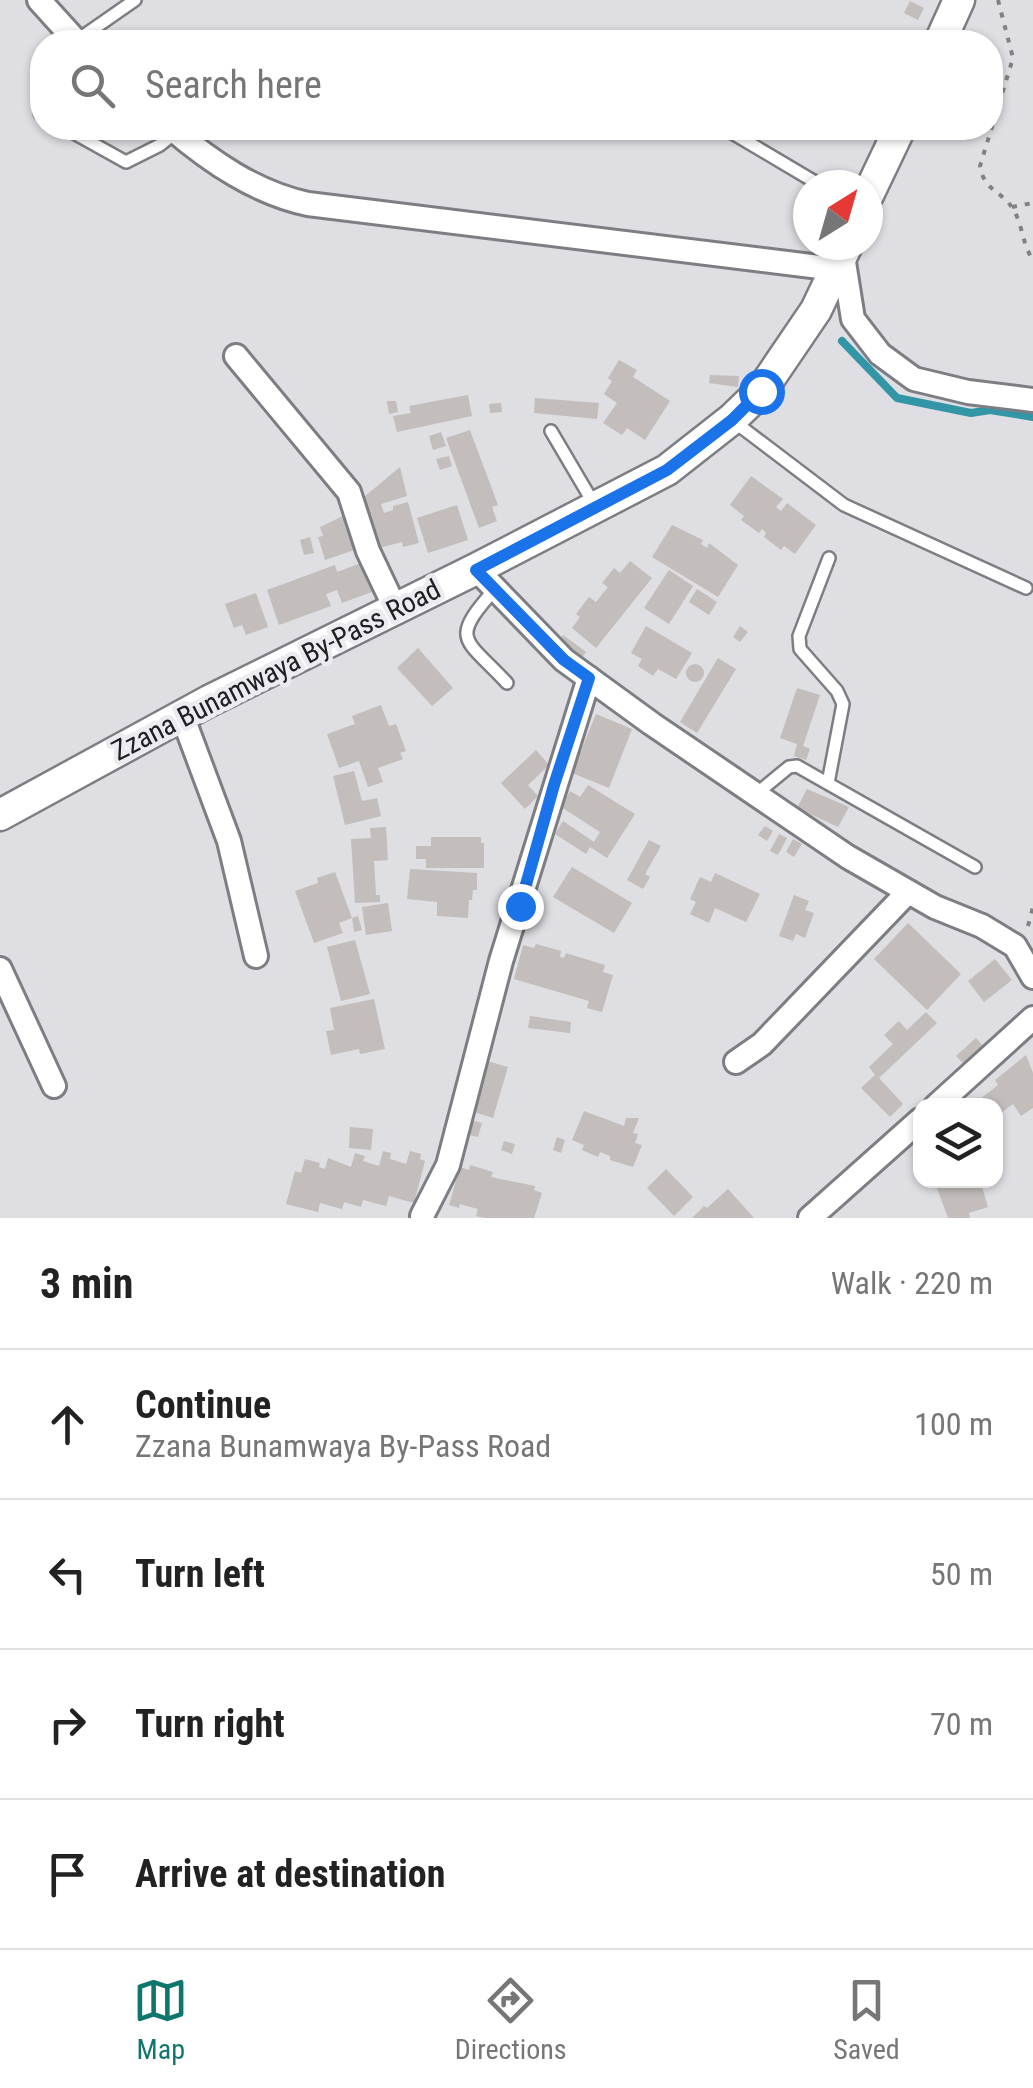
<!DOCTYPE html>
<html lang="en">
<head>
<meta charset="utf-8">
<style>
	body { margin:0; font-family:"Roboto Condensed",sans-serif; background:#f2f2f2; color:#222 }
	.controls { position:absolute; right:30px; bottom:30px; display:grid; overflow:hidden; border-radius:20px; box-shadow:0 2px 8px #0004 }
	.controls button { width:90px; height:90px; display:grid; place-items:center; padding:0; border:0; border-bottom:2px solid #e0e0e0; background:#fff; color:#222; font:50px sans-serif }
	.compass { position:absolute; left:793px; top:170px; width:90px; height:90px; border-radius:50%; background:#fff; box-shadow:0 2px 8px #0004; rotate:37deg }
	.stop { position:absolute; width:30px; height:30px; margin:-22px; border:8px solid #1a73e8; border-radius:50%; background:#fff }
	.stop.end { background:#1a73e8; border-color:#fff; box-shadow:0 2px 10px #0008 }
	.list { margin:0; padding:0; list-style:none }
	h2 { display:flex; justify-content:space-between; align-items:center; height:130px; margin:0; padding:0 40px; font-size:42px }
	h2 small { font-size:32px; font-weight:400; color:#767676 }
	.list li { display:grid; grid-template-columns:65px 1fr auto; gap:30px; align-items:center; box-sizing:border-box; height:150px; padding:0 40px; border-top:2px solid #e0e0e0 }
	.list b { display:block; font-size:38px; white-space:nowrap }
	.list p { margin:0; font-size:32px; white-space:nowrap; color:#767676 }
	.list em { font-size:32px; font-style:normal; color:#767676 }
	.icon { flex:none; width:55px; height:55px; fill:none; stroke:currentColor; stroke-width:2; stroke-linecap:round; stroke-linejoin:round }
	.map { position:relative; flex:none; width:1033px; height:1218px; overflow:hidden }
	.search { position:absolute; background:#fff; box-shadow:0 2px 8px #0004; left:30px; right:30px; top:30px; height:110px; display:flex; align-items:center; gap:25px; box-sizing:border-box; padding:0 35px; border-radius:40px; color:#767676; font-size:38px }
	.sheet { height:730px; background:#fff }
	nav { display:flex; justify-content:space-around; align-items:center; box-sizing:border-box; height:140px; border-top:2px solid #e0e0e0; background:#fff; font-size:28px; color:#767676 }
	nav a { display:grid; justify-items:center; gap:5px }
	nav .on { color:#0f766e }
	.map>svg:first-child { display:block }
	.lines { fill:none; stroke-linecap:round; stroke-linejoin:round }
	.stream { stroke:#3296a7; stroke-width:8 }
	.building { fill:#c3bdbb }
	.service-casing { stroke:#7d7e83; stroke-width:16 }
	.minor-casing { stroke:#7d7e83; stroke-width:28 }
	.tertiary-casing { stroke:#7d7e83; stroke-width:35 }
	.path { stroke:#818185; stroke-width:4; stroke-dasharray:5 8; stroke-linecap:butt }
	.service { stroke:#fff; stroke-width:11 }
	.minor { stroke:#fff; stroke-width:22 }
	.tertiary { stroke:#fff; stroke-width:30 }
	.route { stroke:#1a73e8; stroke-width:12 }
	.labels { text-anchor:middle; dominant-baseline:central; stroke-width:9; stroke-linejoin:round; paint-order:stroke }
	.street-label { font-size:28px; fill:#202022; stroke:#ebebf1 }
</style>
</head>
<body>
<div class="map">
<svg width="1033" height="1218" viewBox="0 0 1033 1218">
	<rect width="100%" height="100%" fill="#dedee3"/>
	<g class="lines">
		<polyline class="stream" points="842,341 897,398 971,413 990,410 1033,417"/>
	</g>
	<g class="building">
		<polygon points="910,1 924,8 918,20 904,13"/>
		<polygon points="619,360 637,370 633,377 670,401 645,440 627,428 622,435 603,423 617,403 604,394 612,381 608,378"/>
		<polygon points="710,375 739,376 738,387 709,383"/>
		<polygon points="468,395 472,416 397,432 393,416 411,413 409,406"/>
		<polygon points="535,398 599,403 597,419 534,413"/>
		<polygon points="387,401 396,401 398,412 389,414"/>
		<polygon points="501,403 502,412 490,413 489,404"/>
		<polygon points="470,430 498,505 492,507 497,521 479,528 446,438"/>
		<polygon points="441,432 446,446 433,450 429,436"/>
		<polygon points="449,456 452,466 440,470 436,459"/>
		<polygon points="400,467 407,496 381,504 384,513 393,510 393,506 408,502 419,543 403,547 402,542 379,548 364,497"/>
		<polygon points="751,476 783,499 776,507 781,511 787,503 816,525 795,554 784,546 781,550 764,537 766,533 762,529 759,533 741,520 744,516 730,505"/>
		<polygon points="457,505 468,540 428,553 417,518"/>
		<polygon points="347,514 363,547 325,560 318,537 323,536 320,527"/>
		<polygon points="672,525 703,540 701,544 707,548 709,543 738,565 718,597 652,557"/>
		<polygon points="310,537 314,553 304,555 300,540"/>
		<polygon points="366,561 377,590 342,603 337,590 326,594 331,606 279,625 267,590 335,565 337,572"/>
		<polygon points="630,561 652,578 596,648 572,628 580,617 576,614 589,597 596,602 608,587 602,583 614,568 620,573"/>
		<polygon points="669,570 693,586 669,624 644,608"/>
		<polygon points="697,589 717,602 709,615 689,602"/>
		<polygon points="256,593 268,627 246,635 242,625 234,628 225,604"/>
		<polygon points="646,626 692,653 676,679 658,669 653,676 638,666 642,659 631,653"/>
		<polygon points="740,626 748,632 740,642 733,637"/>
		<polygon points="563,635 586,652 581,659 558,642"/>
		<polygon points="418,648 453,688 432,706 397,668"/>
		<polygon points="718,658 736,669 697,733 680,722"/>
		<circle cx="695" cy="673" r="9"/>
		<polygon points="797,688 820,695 803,746 810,749 806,760 794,756 797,744 780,738"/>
		<polygon points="381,705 389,726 396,724 406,751 400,753 403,759 378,768 383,782 368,787 359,761 339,768 327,734 355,724 352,716"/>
		<polygon points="596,714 632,729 609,788 572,773"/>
		<polygon points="536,750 549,765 528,785 538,796 525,809 501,783"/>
		<polygon points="354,771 362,801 377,798 381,816 345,825 333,776"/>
		<polygon points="588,785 635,814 607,858 590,847 586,854 555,834 563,821 594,842 600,832 561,807 570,791 580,797"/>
		<polygon points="807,789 849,807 838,827 797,808"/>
		<polygon points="765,826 773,831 767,841 758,835"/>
		<polygon points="386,827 388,860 374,861 376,895 380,895 380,902 355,903 351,839 371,838 370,828"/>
		<polygon points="779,834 787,838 778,855 770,851"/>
		<polygon points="431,837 481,837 481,843 484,843 484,868 426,868 426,859 416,859 416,846 431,846"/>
		<polygon points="793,839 802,844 794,857 786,852"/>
		<polygon points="649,840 661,846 645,874 650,877 643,889 627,880"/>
		<polygon points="572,867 632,903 614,933 553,897"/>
		<polygon points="410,869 477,873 477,890 473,890 472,900 469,900 468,918 437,916 437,902 407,899"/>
		<polygon points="335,872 352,918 339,923 343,933 314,943 295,891 318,883 317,878"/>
		<polygon points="715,873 760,894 746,922 715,908 709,923 690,914 696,902 690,899 700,877 711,882"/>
		<polygon points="794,895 809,901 805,910 814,913 805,938 796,934 793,941 779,936"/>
		<polygon points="388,903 392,931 366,935 362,907"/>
		<polygon points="358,916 362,930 354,932 352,918"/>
		<polygon points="908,923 961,974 927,1010 874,959"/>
		<polygon points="355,940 370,994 341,1001 327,947"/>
		<polygon points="536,944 561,951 560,957 564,958 566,953 605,965 603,972 613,975 602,1012 587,1008 589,1001 514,979 523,945 534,948"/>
		<polygon points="995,959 1012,980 984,1002 968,981"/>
		<polygon points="374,999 385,1049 360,1054 359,1049 331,1055 326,1031 334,1030 330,1008"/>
		<polygon points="926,1012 937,1023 879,1078 903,1104 890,1117 861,1088 875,1075 869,1067 893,1044 884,1035 899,1021 907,1030"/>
		<polygon points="530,1016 571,1022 570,1033 528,1028"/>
		<polygon points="976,1038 982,1045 990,1038 997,1045 975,1064 969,1058 963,1063 956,1056"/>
		<polygon points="1026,1055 1033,1073 1033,1108 1021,1116 1013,1104 996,1117 996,1106 971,1106 998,1085 995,1080"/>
		<polygon points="487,1061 508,1067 493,1118 471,1111"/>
		<polygon points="584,1111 624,1126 626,1118 639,1118 633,1133 638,1134 635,1143 642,1145 633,1167 610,1160 610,1156 600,1152 598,1157 582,1150 584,1145 572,1140"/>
		<polygon points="470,1120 482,1123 478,1137 465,1134"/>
		<polygon points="350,1127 373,1129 371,1150 349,1148"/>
		<polygon points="557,1137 565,1140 561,1153 553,1150"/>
		<polygon points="504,1141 515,1144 512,1154 501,1150"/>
		<polygon points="383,1151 391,1153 390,1159 406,1164 410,1151 421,1154 420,1159 425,1161 414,1203 389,1196 386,1206 363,1200 361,1207 344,1202 342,1209 320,1203 318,1212 286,1204 295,1171 301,1173 305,1159 320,1163 319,1167 325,1169 328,1158 351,1167 355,1153 365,1156 363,1161 379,1166"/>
		<polygon points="470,1165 493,1172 491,1177 535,1186 534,1190 542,1193 534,1218 485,1218 476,1216 478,1209 460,1204 459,1208 449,1205 460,1167 469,1170"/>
		<polygon points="666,1169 693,1197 674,1216 647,1188"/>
		<polygon points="934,1180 980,1180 988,1207 969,1213 970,1218 948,1218"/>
		<polygon points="728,1189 754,1218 692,1218 704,1206 707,1208"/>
	</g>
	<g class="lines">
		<g class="service-casing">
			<g id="service">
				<polyline points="76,41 135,0"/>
				<polyline points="40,113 42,115"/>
				<polyline points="65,128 126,162 160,145 176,132"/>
				<polyline points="724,128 820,185"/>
				<polyline points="732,420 844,505 1026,588"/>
				<polyline points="551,431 594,504"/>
				<path d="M 495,589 C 449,641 464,637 507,683"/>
				<polyline points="828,783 843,704 837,691 800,649 799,636 829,558"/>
				<polyline points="755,795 789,767 797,766 975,867"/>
			</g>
		</g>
		<g class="minor-casing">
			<g id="minor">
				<polyline points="39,0 77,42"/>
				<path d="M 171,128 C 211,162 256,193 308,204 L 836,269"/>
				<polyline points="843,256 853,319 880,354 914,379 968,392 1033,400"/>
				<polyline points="236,356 349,492 368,551 395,608"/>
				<polyline points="476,569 564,660 652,724 848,857 935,907 982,926 1015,946 1033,977"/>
				<polyline points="182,715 229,841 256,956"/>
				<polyline points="0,969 54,1086"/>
				<polyline points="736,1062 762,1044 908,892"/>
				<polyline points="936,1106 1033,1018"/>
				<polyline points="422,1216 448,1165 501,961 589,678"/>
				<polyline points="810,1218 920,1120"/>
			</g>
		</g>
		<g class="tertiary-casing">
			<g id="tertiary">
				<polyline points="940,42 959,0"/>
				<polyline points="868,195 900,128"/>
				<polyline points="0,815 209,701 476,569 667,470 732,419 761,391 816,310 847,245"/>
			</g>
		</g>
		<g class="path">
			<path d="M 998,0 L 1013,58 L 980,166 C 984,191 1001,190 1013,209 C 1023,225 1022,244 1033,260"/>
			<polyline points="1012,207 1033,203"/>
			<polyline points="1028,926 1033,907"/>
		</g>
		<use href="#service" class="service"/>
		<use href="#minor" class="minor"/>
		<use href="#tertiary" class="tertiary"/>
	</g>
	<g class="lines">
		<polyline class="route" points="520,906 554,785 589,678 564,660 476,570 667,470 732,420 761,391"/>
	</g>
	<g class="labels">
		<g class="street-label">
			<text transform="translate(276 670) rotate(-27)">Zzana Bunamwaya By-Pass Road</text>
		</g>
	</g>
</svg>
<div class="controls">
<button><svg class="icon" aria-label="layers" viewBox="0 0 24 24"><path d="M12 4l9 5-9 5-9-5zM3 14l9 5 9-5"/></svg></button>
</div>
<svg class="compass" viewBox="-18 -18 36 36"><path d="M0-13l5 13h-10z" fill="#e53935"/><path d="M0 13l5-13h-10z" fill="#767676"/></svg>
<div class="stop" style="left:761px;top:391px"></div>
<div class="stop end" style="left:520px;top:906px"></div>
<div class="search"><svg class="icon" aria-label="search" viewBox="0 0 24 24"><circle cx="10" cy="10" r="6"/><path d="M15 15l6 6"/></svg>Search here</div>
</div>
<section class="sheet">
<h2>3 min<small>Walk · 220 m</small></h2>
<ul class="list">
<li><svg class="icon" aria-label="ahead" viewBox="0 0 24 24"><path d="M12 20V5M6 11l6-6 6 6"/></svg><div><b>Continue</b><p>Zzana Bunamwaya By-Pass Road</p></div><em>100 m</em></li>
<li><svg class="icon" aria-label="left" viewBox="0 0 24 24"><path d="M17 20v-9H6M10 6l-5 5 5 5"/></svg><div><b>Turn left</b></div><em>50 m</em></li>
<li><svg class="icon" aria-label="right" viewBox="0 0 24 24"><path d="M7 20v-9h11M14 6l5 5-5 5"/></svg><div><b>Turn right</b></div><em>70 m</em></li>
<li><svg class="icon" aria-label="arrive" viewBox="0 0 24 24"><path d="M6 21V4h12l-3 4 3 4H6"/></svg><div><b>Arrive at destination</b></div></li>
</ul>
</section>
<nav>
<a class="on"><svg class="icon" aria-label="map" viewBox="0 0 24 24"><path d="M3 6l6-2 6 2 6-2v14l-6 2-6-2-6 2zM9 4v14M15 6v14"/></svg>Map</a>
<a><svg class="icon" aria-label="directions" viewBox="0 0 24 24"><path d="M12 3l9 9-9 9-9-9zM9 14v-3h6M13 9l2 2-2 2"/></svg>Directions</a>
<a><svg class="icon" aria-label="saved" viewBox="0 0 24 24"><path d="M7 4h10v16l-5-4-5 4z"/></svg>Saved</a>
</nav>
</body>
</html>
